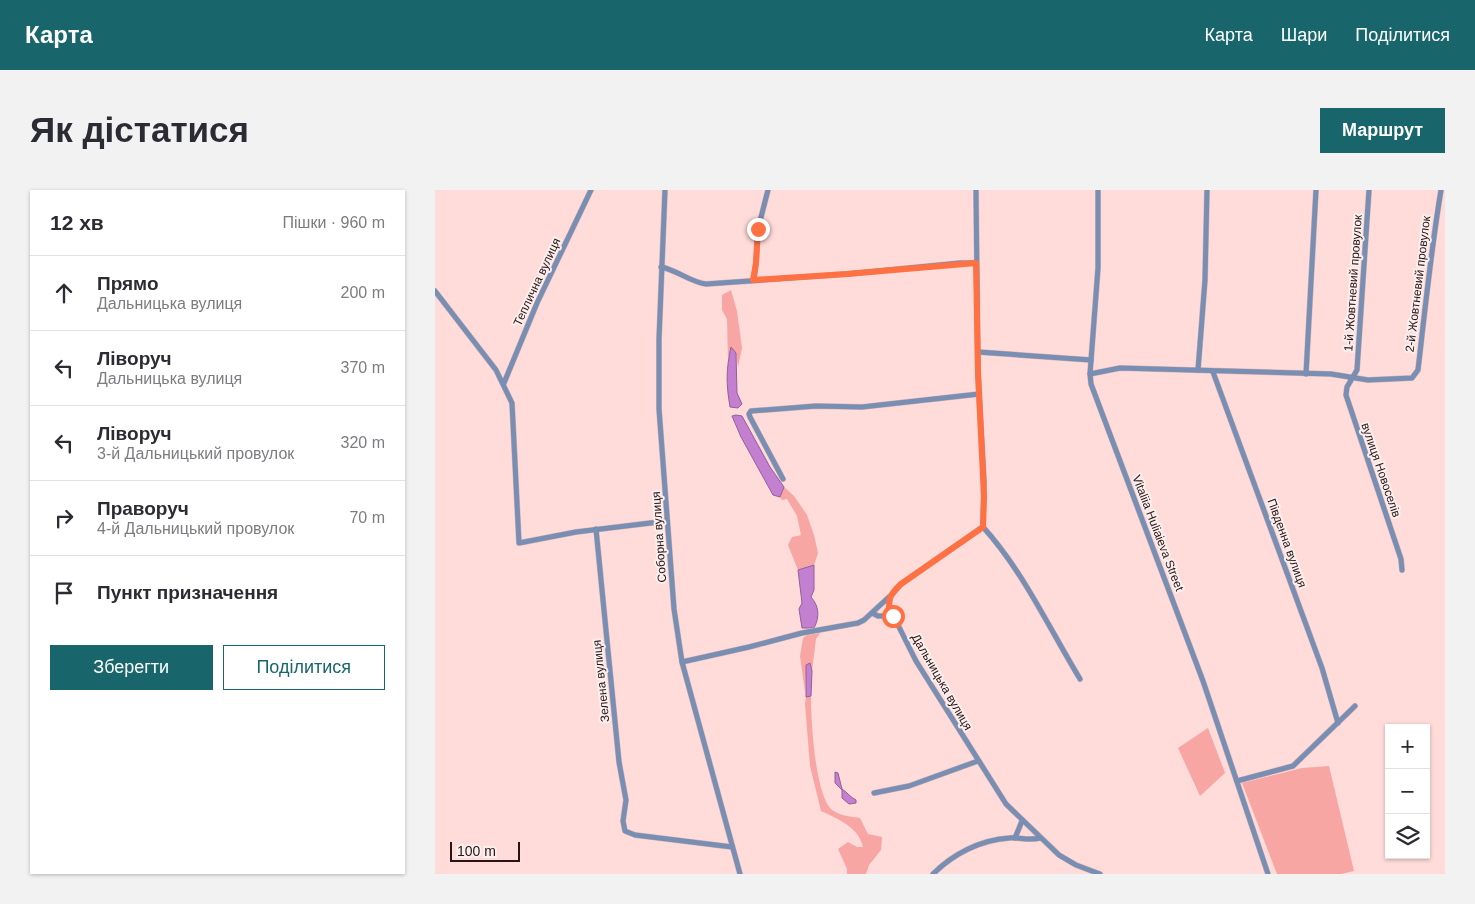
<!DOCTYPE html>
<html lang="uk">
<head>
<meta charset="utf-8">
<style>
	body { margin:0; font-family:Arial,sans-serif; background:#f2f2f3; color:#2b2b33 }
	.controls { position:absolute; right:15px; bottom:15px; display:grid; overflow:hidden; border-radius:0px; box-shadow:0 1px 4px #0004 }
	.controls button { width:45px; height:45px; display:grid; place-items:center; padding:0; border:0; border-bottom:1px solid #e1e1e2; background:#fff; color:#2b2b33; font:25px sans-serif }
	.scale { position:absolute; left:15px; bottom:12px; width:70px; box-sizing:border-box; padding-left:5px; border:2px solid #281414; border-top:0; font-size:14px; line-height:18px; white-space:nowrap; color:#281414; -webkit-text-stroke:4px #fbefee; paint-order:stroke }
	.stop { position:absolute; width:15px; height:15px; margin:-11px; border:4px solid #ff7043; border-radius:50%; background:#fff }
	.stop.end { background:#ff7043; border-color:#fff; box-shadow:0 1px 5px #0008 }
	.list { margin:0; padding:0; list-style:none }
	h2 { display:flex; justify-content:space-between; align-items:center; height:65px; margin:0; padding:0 20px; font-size:21px }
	h2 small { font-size:16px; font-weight:400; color:#7c7c81 }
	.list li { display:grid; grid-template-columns:32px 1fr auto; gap:15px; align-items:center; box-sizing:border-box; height:75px; padding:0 20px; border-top:1px solid #e1e1e2 }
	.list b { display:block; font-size:19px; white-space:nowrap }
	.list p { margin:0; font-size:16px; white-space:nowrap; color:#7c7c81 }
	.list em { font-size:16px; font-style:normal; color:#7c7c81 }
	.actions { display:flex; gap:10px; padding:15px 20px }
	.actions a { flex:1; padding:11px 0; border:1px solid #18666b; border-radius:0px; text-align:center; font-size:18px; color:#18666b }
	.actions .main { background:#18666b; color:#fff }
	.icon { flex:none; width:28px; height:28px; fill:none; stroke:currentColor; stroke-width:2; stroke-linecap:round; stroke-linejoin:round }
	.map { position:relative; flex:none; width:1010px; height:684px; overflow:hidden; border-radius:0px }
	header { display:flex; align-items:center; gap:30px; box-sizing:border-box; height:70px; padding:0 25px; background:#18666b; color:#fff }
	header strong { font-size:24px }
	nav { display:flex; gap:28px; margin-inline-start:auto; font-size:18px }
	.intro { display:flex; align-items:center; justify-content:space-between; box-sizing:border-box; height:120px; padding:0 30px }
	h1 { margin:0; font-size:35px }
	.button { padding:12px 22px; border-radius:0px; background:#18666b; color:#fff; font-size:18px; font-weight:700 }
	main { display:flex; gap:30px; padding:0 30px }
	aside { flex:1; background:#fff; border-radius:0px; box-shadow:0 1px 4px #0004 }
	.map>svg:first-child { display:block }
	.green { fill:#f7a6a4 }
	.water { fill:#c37fd0; stroke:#945f98 }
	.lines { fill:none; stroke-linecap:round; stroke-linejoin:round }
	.minor-casing { stroke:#d8b7b6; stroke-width:6 }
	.minor { stroke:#788eb3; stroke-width:5 }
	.route { stroke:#ff7043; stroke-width:6 }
	.labels { text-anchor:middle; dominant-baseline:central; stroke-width:4; stroke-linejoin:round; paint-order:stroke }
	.street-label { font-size:12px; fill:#281414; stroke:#fbefee }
</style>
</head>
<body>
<header>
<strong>Карта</strong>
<nav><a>Карта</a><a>Шари</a><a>Поділитися</a></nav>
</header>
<div class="intro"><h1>Як дістатися</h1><a class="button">Маршрут</a></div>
<main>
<aside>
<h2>12 хв<small>Пішки · 960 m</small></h2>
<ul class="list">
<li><svg class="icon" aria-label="ahead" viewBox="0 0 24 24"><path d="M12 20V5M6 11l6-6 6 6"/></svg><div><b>Прямо</b><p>Дальницька вулиця</p></div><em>200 m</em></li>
<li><svg class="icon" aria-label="left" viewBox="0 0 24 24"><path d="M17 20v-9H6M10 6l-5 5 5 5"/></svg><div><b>Ліворуч</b><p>Дальницька вулиця</p></div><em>370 m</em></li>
<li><svg class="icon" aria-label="left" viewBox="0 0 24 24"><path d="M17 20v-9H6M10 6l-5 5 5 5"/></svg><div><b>Ліворуч</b><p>3-й Дальницький провулок</p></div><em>320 m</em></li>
<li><svg class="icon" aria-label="right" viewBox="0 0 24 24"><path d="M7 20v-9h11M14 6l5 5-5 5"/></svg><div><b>Праворуч</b><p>4-й Дальницький провулок</p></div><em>70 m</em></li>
<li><svg class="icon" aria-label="arrive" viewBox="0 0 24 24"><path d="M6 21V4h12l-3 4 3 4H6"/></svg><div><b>Пункт призначення</b></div></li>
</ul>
<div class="actions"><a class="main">Зберегти</a><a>Поділитися</a></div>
</aside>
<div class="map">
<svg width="1010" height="684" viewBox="0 0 1010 684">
	<rect width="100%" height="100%" fill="#ffdbd9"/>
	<g class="green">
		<polygon points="296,100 302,121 307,158 303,177 301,163 296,157 293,170 292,129 287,120 287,105"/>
		<polygon points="349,297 359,306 372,325 379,345 383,363 379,375 363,380 353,355 357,347 366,345 362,326 352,309 347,310 345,307"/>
		<polygon points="385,443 381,449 377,481 375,473 371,475 370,502 365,466 368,448 372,445"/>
		<path d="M 376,506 C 376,530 380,603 396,619 C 402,625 416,627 425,628 L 433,644 L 447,647 L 446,660 L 434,675 L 431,684 L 412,684 L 412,679 L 403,659 L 413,652 L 422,657 L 428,657 C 424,637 403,629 386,621 L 375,576 L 370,514 L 371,507 Z"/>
		<polygon points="773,538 790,583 765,606 743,558"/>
		<polygon points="894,576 919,681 906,684 842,684 807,593 867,578"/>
	</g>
	<g class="water">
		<path d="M 296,157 L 301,163 L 302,203 L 307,214 L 303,218 L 295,217 C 291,193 291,180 296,157 Z"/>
		<polygon points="301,225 307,226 335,277 349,297 345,307 338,305 306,247 297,226"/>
		<path d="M 379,375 L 379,400 L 376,407 C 384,416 385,427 379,438 L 367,438 L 364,419 L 367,413 L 363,380 Z"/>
		<polygon points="375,473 377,481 376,506 371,507 371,475"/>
		<path d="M 400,582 L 403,583 L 407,599 C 413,603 415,607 421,610 L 421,613 L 414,614 L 407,608 L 407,600 L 400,593 Z"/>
	</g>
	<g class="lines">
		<g class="minor-casing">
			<g id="minor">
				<polyline points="230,0 224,149 224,219 239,419 247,472 305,684"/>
				<polyline points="541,0 543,183 549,291 548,337 466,394 455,407 454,417 481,471 571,614 624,665 641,675 665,684"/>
				<polyline points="663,0 663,78 655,184 656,194 768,491 833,684"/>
				<polyline points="934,0 922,180 912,197 911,205 966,369 967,380"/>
				<path d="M 226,77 C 242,80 255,92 271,94 L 412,84 L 525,73 L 541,73"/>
				<polyline points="319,90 321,73 323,39 333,0"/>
				<polyline points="0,101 61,180 77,213 84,353 141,342 232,331"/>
				<polyline points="543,162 656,170"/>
				<polyline points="763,180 770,90 772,0"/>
				<polyline points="778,182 887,478 903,533"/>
				<path d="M 655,184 L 685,178 L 896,184 L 933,190 L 977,188 L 983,180 C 990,120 996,60 1006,0"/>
				<polyline points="871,184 881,0"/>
				<polyline points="69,193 102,113 156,0"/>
				<polyline points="348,289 315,227 314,224 316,221 381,216 427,217 544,204"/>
				<path d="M 548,337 C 588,381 614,438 645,489"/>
				<polyline points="161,339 184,572 191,610 188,631 190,641 200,645 297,657"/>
				<polyline points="437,423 443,426 458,426"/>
				<polyline points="247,472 314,457 367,443 423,433 429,430 454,407"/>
				<polyline points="802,591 858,576 920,516"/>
				<polyline points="439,603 474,596 543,571"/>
				<polyline points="580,648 587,631"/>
				<path d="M 498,684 C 518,664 545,650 574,648 C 584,647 594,651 605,648"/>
			</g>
		</g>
		<use href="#minor" class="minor"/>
	</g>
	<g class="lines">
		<path class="route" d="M 323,39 L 321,73 L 318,90 L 412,84 L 541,73 L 543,183 L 549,307 L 548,337 L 466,394 C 455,404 450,412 458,426"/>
	</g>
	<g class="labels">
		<g class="street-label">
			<text transform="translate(102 92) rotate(-65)">Теплична вулиця</text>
			<text transform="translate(918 93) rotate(-86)">1-й Жовтневий провулок</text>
			<text transform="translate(983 94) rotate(-83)">2-й Жовтневий провулок</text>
			<text transform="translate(946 280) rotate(71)">вулиця Новоселів</text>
			<text transform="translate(723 343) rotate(69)">Vitaliia Huliaieva Street</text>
			<text transform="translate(224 347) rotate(-94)">Соборна вулиця</text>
			<text transform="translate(852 353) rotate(70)">Південна вулиця</text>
			<text transform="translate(166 491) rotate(-96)">Зелена вулиця</text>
			<text transform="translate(507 492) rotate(60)">Дальницька вулиця</text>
		</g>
	</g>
</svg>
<div class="controls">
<button>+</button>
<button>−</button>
<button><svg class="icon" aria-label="layers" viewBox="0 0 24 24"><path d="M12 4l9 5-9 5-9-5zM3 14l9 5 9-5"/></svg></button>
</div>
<div class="scale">100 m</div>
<div class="stop" style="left:458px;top:426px"></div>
<div class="stop end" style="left:323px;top:39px"></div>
</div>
</main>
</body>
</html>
